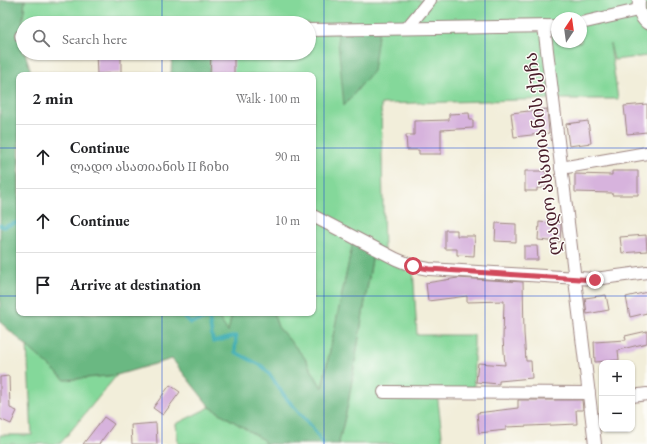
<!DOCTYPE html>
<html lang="en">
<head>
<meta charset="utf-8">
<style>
	body { margin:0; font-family:"EB Garamond","Noto Serif Georgian",serif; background:#f2f2f2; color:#202124 }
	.controls { position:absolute; right:12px; bottom:12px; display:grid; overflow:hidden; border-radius:8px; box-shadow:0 1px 3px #0004 }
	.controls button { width:36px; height:36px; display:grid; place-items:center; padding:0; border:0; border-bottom:1px solid #e0e0e0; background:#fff; color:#202124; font:20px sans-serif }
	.compass { position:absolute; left:551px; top:12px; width:36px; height:36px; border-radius:50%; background:#fff; box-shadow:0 1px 3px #0004; rotate:13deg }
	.stop { position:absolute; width:12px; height:12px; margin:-9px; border:3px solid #d1495b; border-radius:50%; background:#fff }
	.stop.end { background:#d1495b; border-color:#fff; box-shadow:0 1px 4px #0008 }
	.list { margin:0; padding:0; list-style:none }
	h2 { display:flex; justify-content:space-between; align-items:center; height:52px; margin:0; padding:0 16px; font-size:17px }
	h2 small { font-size:13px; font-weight:400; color:#757577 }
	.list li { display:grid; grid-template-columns:26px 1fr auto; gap:12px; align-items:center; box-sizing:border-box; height:64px; padding:0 16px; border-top:1px solid #e0e0e0 }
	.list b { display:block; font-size:15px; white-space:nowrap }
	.list p { margin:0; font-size:13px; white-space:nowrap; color:#757577 }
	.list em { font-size:13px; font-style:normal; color:#757577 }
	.icon { flex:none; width:22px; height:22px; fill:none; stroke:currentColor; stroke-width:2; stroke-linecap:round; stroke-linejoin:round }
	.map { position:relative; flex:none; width:647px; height:444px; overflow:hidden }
	.search { position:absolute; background:#fff; box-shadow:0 1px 3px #0004; left:16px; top:16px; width:300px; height:44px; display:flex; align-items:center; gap:10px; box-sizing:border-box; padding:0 14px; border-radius:22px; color:#757577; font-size:15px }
	.panel { position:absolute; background:#fff; box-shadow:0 1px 3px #0004; left:16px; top:72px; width:300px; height:244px; border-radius:8px }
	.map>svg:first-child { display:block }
	.green { fill:#84d89a; stroke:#677c62; fill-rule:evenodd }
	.forest { fill:#6bb882; stroke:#5a6c56 }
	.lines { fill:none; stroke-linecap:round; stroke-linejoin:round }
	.stream { stroke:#39abb3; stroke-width:3.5 }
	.building { fill:#d7b3dd }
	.minor-casing { stroke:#9e8682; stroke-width:14 }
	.minor { stroke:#fff; stroke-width:12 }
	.route { stroke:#d1495b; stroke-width:5 }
	.grid { fill:none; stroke:#1d4ed8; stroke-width:1; stroke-opacity:0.55 }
	.labels { text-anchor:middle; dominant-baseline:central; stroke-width:3; stroke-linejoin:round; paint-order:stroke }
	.street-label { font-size:18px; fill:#4a1f2b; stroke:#fdfcf7 }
</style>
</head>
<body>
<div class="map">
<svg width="647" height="444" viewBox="0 0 647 444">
	<rect width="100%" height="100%" fill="#fdfcf7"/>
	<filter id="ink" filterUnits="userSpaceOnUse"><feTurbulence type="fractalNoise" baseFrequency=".025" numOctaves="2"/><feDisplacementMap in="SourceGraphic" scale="8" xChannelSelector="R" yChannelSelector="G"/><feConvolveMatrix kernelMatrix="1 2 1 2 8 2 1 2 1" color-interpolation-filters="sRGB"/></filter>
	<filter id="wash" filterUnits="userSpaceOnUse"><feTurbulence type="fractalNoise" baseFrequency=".012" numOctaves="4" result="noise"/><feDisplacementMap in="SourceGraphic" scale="16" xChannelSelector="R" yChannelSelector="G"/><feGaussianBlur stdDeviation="0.9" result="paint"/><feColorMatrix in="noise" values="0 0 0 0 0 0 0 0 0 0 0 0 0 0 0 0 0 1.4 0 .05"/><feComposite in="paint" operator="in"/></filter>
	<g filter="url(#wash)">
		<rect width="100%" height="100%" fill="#f2eeda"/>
		<g class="green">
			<path d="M 25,0 L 647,0 L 647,56 L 614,60 L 610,44 L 618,99 L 553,99 L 381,104 L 384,253 L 413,266 L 417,335 L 474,335 L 474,392 L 437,392 L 443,444 L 340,444 L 339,442 L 348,404 L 374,247 L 354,238 L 322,388 L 304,357 L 278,327 L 273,313 L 313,313 L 313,75 L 214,75 L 217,53 L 309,53 L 309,23 L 23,23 L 23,35 L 21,36 ZM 557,18 L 581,18 L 581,42 L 557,42 Z"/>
			<polygon points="216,313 232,313 228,333"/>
			<polygon points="27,345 65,380 117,375 60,444 0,444 0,435 32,435"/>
			<polygon points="210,407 262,439 266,444 178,444 176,424"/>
		</g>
		<g class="forest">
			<polygon points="0,0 25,0 21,36 23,44 23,53 25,53 32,75 19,75 19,313 216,313 228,332 232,313 273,313 278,327 304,357 322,388 354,237 374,247 348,404 339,442 340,444 266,444 262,439 210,407 172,359 117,375 65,380 0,322"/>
			<polygon points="379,29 373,71 344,106 337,30"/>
			<polygon points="172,53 217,53 214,75 171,75"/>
		</g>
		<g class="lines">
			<g class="stream">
				<polyline points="0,225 3,227 19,222"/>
				<polyline points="180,313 190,323 209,318 213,342 236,336 235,352 262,366 270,375 286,398 312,427 323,444"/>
			</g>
		</g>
		<g id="blocks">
			<g class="building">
				<polygon points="96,53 121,53 121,73 97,74"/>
				<polygon points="211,53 234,53 234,75 210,74"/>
				<polygon points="647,104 647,132 627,134 624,106"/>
				<polygon points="547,109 549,133 514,137 511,113"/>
				<polygon points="469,113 470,120 473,120 473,128 441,130 441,154 419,154 419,150 407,150 406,135 414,135 414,121 449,120 449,114"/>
				<polygon points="588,121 591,143 569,146 566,124"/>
				<polygon points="525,171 546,171 546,188 537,188 537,191 525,191"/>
				<polygon points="612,171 638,171 638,195 612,195 612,193 575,192 575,174 612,175"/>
				<polygon points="539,222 561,224 560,242 538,240"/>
				<polygon points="496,223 516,224 516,242 495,241"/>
				<polygon points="445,230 457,230 457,236 475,236 474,256 457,255 457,249 445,249"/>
				<polygon points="646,235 647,251 622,253 620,237"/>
				<polygon points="524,246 537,246 538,260 524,260"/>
				<polygon points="458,278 523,282 524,333 526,361 531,361 532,378 499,381 499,384 476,382 478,363 505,365 503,338 504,301 467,302 467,296 428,301 426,283"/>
				<polygon points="647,292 647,313 630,317 626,297"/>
				<polygon points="606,295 609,310 587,314 585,298"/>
				<polygon points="647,331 647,343 618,350 619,360 595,362 594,342 626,340 625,336"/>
				<polygon points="9,376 10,408 17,411 11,424 0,419 0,377"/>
				<polygon points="170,385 180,392 163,415 153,408"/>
				<polygon points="518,400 582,400 583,410 576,410 577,424 506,427 506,430 479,433 477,413 518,408"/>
				<polygon points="104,417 114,424 99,444 83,444"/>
				<polygon points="156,423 157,444 132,444 131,425"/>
			</g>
		</g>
	</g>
	<g filter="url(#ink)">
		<use href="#blocks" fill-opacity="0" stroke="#9e8682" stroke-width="1"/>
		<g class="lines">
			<g class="minor-casing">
				<g id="minor">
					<path d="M 639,0 C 638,10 639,16 647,23"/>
					<polyline points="581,23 638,10"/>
					<polyline points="544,26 595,444"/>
					<polyline points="407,28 430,0"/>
					<polyline points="309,30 557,26"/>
					<polyline points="21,36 23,35"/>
					<polyline points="561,168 647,153"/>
					<polyline points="313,216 396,259 413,266 429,269 595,279 647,272"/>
					<polyline points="384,392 589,393"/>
					<polyline points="632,396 647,394"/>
				</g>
			</g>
			<use href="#minor" class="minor"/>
		</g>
	</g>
	<g class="lines" filter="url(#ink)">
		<polyline class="route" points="413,266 429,269 595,280"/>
	</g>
	<path class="grid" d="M 162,0 L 162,23M 324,0 L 324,444M 485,0 L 485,444M 162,53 L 162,75M 0,148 L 19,148M 313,148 L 647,148M 0,296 L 19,296M 313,296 L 647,296M 162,313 L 162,444"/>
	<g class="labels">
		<g class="street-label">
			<text transform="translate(542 154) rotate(-97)">ლადო ასათიანის ქუჩა</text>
		</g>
	</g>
</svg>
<div class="controls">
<button>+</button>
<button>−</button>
</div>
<svg class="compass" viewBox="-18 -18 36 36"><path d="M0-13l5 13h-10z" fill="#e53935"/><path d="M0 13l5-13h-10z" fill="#757577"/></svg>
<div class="stop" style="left:413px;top:266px"></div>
<div class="stop end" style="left:595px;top:280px"></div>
<div class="search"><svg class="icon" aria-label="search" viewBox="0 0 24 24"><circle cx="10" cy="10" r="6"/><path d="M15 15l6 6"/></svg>Search here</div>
<section class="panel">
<h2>2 min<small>Walk · 100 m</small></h2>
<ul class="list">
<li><svg class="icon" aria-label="ahead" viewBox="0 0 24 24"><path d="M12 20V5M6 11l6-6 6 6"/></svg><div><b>Continue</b><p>ლადო ასათიანის II ჩიხი</p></div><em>90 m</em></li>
<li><svg class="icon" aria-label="ahead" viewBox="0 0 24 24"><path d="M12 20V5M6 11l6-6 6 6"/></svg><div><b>Continue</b></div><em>10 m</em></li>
<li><svg class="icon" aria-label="arrive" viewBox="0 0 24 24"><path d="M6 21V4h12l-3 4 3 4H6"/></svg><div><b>Arrive at destination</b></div></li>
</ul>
</section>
</div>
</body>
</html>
